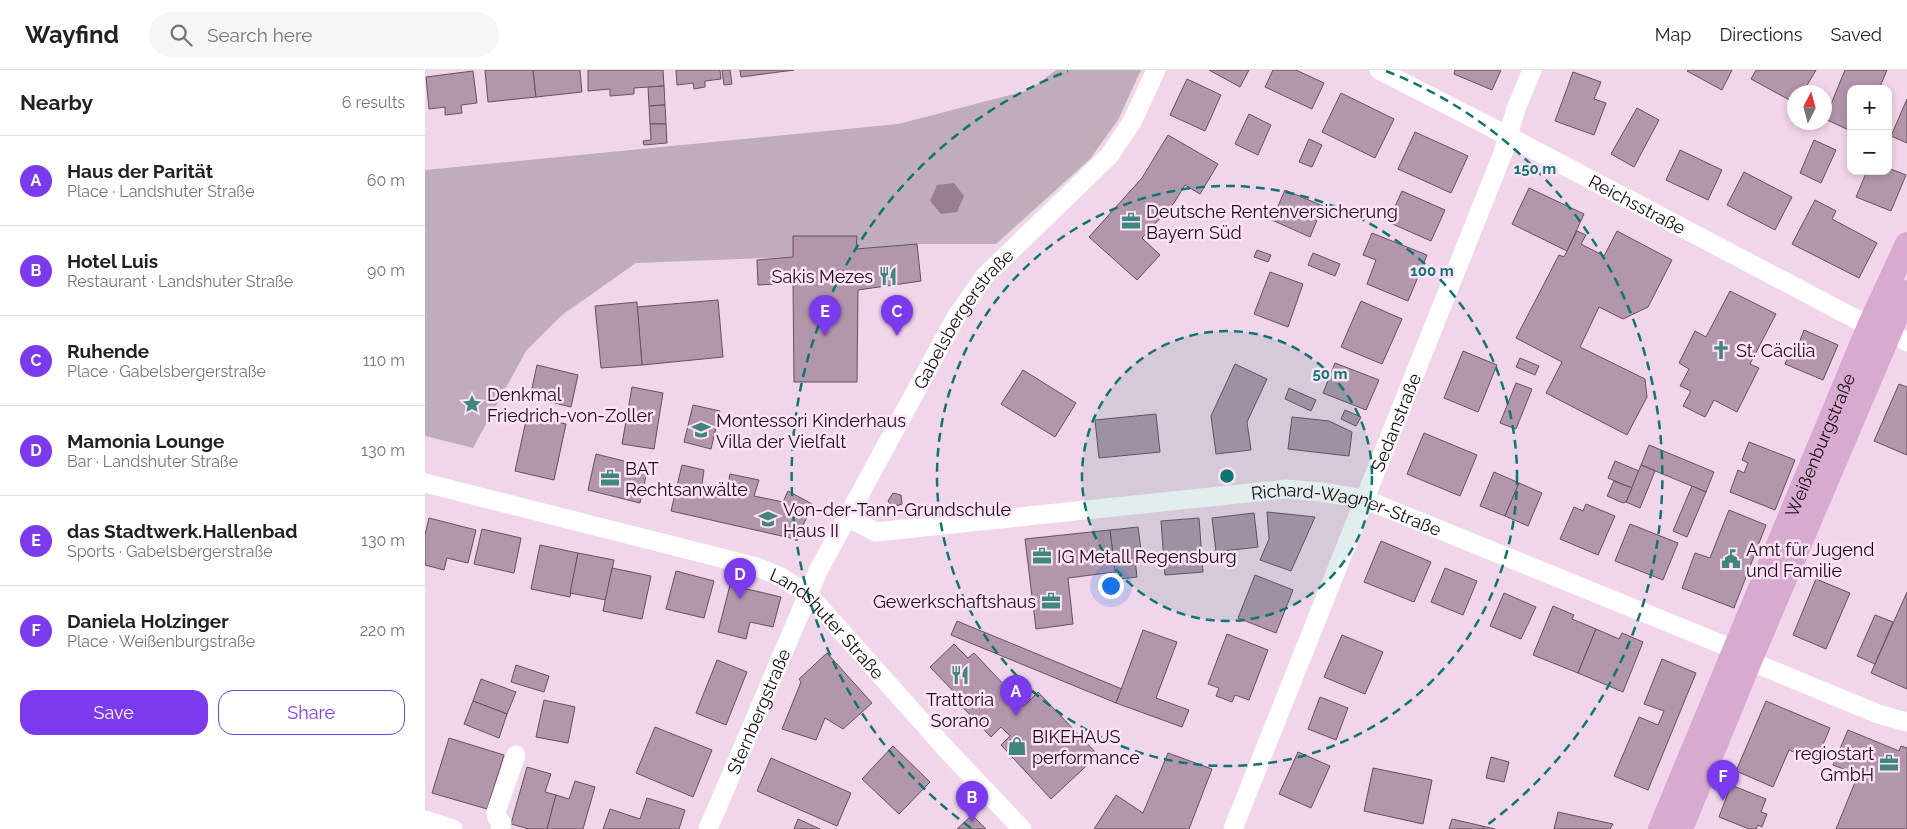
<!DOCTYPE html>
<html lang="en">
<head>
<meta charset="utf-8">
<style>
	body { margin:0; font-family:Raleway,sans-serif; background:#f6f6f6; color:#202124 }
	.controls { position:absolute; right:15px; top:15px; display:grid; overflow:hidden; border-radius:10px; box-shadow:0 2px 8px #0003 }
	.controls button { width:45px; height:45px; display:grid; place-items:center; padding:0; border:0; border-bottom:1px solid #e0e0e0; background:#fff; color:#202124; font:25px sans-serif }
	.compass { position:absolute; left:1362px; top:15px; width:45px; height:45px; border-radius:50%; background:#fff; box-shadow:0 2px 8px #0003; rotate:6deg }
	.you { position:absolute; left:685px; top:515px; width:18px; height:18px; margin:-12px; border:4px solid #fff; border-radius:50%; background:#1a73e8; box-shadow:0 0 0 8px #1a73e833 }
	.badge { display:grid; place-items:center; width:32px; height:32px; border-radius:50%; background:#7c3aed; color:#fff; font-size:16px; font-weight:700 }
	.pin { position:absolute; translate:-50% -41px; filter:drop-shadow(0 1px 2px #0008) }
	.pin::after { content:''; position:absolute; top:26px; width:18px; height:15px; background:inherit; clip-path:polygon(0 0,100% 0,50% 100%) }
	.list { margin:0; padding:0; list-style:none }
	h2 { display:flex; justify-content:space-between; align-items:center; height:65px; margin:0; padding:0 20px; font-size:21px }
	h2 small { font-size:16px; font-weight:400; color:#757577 }
	.list li { display:grid; grid-template-columns:32px 1fr auto; gap:15px; align-items:center; box-sizing:border-box; height:90px; padding:0 20px; border-top:1px solid #e0e0e0 }
	.list b { display:block; font-size:19px; white-space:nowrap }
	.list p { margin:0; font-size:16px; white-space:nowrap; color:#757577 }
	.list em { font-size:16px; font-style:normal; color:#757577 }
	.actions { display:flex; gap:10px; padding:15px 20px }
	.actions a { flex:1; padding:11px 0; border:1px solid #7c3aed; border-radius:15px; text-align:center; font-size:18px; color:#7c3aed }
	.actions .main { background:#7c3aed; color:#fff }
	.icon { flex:none; width:28px; height:28px; fill:none; stroke:currentColor; stroke-width:2; stroke-linecap:round; stroke-linejoin:round }
	.map { position:relative; flex:none; width:1482px; height:759px; overflow:hidden }
	header { display:flex; align-items:center; gap:30px; box-sizing:border-box; height:70px; padding:0 25px; background:#fff; border-bottom:1px solid #e0e0e0 }
	header strong { font-size:24px }
	nav { display:flex; gap:28px; margin-inline-start:auto; font-size:18px }
	.search { width:350px; height:45px; background:#f6f6f6; display:flex; align-items:center; gap:12px; box-sizing:border-box; padding:0 18px; border-radius:28px; color:#757577; font-size:19px }
	main { display:flex }
	aside { flex:1; background:#fff }
	.map>svg:first-child { display:block }
	.green { fill:#bfadba }
	.water { fill:#997e92 }
	.building { fill:#b296ab; stroke:#674f61 }
	.lines { fill:none; stroke-linecap:round; stroke-linejoin:round }
	.minor { stroke:#fff; stroke-width:19 }
	.major { stroke:#d9aacf; stroke-width:24 }
	.ring { fill:none; stroke:#0f766e; stroke-width:2.5; stroke-dasharray:9 6 }
	.labels { text-anchor:middle; dominant-baseline:central; stroke-width:5; stroke-linejoin:round; paint-order:stroke }
	.street-label { font-size:18px; fill:#160d14; stroke:#fee2f7 }
	.poi-label { font-size:18px; fill:#160d14; stroke:#fee2f7; text-anchor:start }
	.centre { fill:#0f766e; stroke:#fee2f7; stroke-width:2.5 }
	.ring-label { font-size:15px; text-anchor:middle; font-weight:bold; fill:#0f766e; stroke:#fee2f7; stroke-width:5; stroke-linejoin:round; paint-order:stroke }
</style>
</head>
<body>
<header>
<strong>Wayfind</strong>
<div class="search"><svg class="icon" aria-label="search" viewBox="0 0 24 24"><circle cx="10" cy="10" r="6"/><path d="M15 15l6 6"/></svg>Search here</div>
<nav><a>Map</a><a>Directions</a><a>Saved</a></nav>
</header>
<main>
<aside>
<h2>Nearby<small>6 results</small></h2>
<ul class="list">
<li><span class="badge">A</span><div><b>Haus der Parität</b><p>Place · Landshuter Straße</p></div><em>60 m</em></li>
<li><span class="badge">B</span><div><b>Hotel Luis</b><p>Restaurant · Landshuter Straße</p></div><em>90 m</em></li>
<li><span class="badge">C</span><div><b>Ruhende</b><p>Place · Gabelsbergerstraße</p></div><em>110 m</em></li>
<li><span class="badge">D</span><div><b>Mamonia Lounge</b><p>Bar · Landshuter Straße</p></div><em>130 m</em></li>
<li><span class="badge">E</span><div><b>das Stadtwerk.Hallenbad</b><p>Sports · Gabelsbergerstraße</p></div><em>130 m</em></li>
<li><span class="badge">F</span><div><b>Daniela Holzinger</b><p>Place · Weißenburgstraße</p></div><em>220 m</em></li>
</ul>
<div class="actions"><a class="main">Save</a><a>Share</a></div>
</aside>
<div class="map">
<svg width="1482" height="759" viewBox="0 0 1482 759">
	<rect width="100%" height="100%" fill="#f1d5ea"/>
	<polygon class="green" points="631,0 716,0 693,50 665,89 571,174 492,174 431,179 431,166 368,166 368,187 211,193 137,245 101,281 48,378 0,366 0,100 473,54 605,20"/>
	<polygon class="water" points="529,113 539,126 532,142 516,144 505,131 512,115"/>
	<g class="building">
		<polygon points="60,0 108,0 111,27 63,32"/>
		<polygon points="108,0 155,0 157,22 111,27"/>
		<polygon points="163,0 238,0 239,16 209,18 209,24 185,26 185,19 163,21"/>
		<polygon points="251,0 295,0 296,9 280,11 280,17 269,19 268,13 252,15"/>
		<polygon points="297,0 305,0 307,14 299,15"/>
		<polygon points="315,0 369,0 316,7"/>
		<polygon points="784,0 824,0 815,17"/>
		<polygon points="848,0 871,0 899,13 887,39 840,17"/>
		<polygon points="1030,0 1076,0 1067,20 1029,4"/>
		<polygon points="1263,0 1307,0 1297,20 1262,1"/>
		<polygon points="1331,0 1391,0 1378,22 1370,22 1370,33 1326,9"/>
		<polygon points="1420,0 1462,0 1454,19 1426,19 1426,61 1400,49"/>
		<polygon points="48,1 52,33 36,35 37,43 20,45 20,37 4,39 1,7"/>
		<polygon points="1148,2 1176,12 1169,29 1181,33 1169,65 1130,51"/>
		<polygon points="762,9 796,25 780,61 745,45"/>
		<polygon points="239,16 240,35 224,36 223,17"/>
		<polygon points="916,23 969,49 950,88 897,62"/>
		<polygon points="1482,29 1482,73 1466,66"/>
		<polygon points="240,35 241,54 225,54 224,36"/>
		<polygon points="1212,38 1234,50 1209,97 1186,84"/>
		<polygon points="824,44 846,55 833,85 810,74"/>
		<polygon points="225,54 241,54 242,73 219,75 218,71 226,70"/>
		<polygon points="990,62 1043,86 1026,123 973,99"/>
		<polygon points="743,65 793,94 775,124 760,115 749,133 717,168 735,185 712,210 664,167 717,108"/>
		<polygon points="884,69 897,75 887,97 874,92"/>
		<polygon points="1389,70 1411,80 1396,113 1375,103"/>
		<polygon points="1255,80 1297,100 1283,130 1241,110"/>
		<polygon points="1463,98 1481,105 1466,141 1431,127 1442,101 1463,101"/>
		<polygon points="1319,102 1367,127 1350,160 1302,135"/>
		<polygon points="1104,118 1159,144 1142,181 1087,154"/>
		<polygon points="860,120 898,136 885,167 847,150"/>
		<polygon points="977,121 1020,140 1006,171 963,152"/>
		<polygon points="1390,130 1411,141 1407,149 1452,173 1434,208 1367,174"/>
		<polygon points="1152,161 1161,165 1156,174 1179,186 1192,161 1247,190 1223,237 1198,249 1174,237 1155,277 1220,309 1222,327 1202,365 1121,323 1137,292 1091,268 1134,185 1139,187"/>
		<polygon points="947,163 1002,185 983,231 942,214 951,190 938,185"/>
		<polygon points="368,166 432,166 431,179 492,174 496,211 433,220 432,312 369,312 368,213 333,215 332,190 368,187"/>
		<polygon points="832,180 846,185 843,192 829,187"/>
		<polygon points="888,183 915,194 910,206 883,195"/>
		<polygon points="845,202 878,214 863,257 829,244"/>
		<polygon points="1305,221 1351,244 1325,294 1334,298 1312,342 1289,330 1280,347 1258,336 1266,321 1255,316 1264,299 1254,293 1270,261 1281,267"/>
		<polygon points="293,230 298,287 217,295 212,237"/>
		<polygon points="936,231 977,249 957,294 916,277"/>
		<polygon points="212,232 217,295 176,298 170,236"/>
		<polygon points="1379,260 1413,275 1398,310 1360,294 1369,272 1374,273"/>
		<polygon points="1038,281 1072,295 1053,342 1019,328"/>
		<polygon points="1095,288 1114,296 1110,305 1091,297"/>
		<polygon points="910,293 954,310 941,340 898,323"/>
		<polygon points="810,294 842,309 822,352 826,380 791,384 786,346"/>
		<polygon points="112,295 153,305 146,337 105,327"/>
		<polygon points="598,300 651,333 630,367 576,334"/>
		<polygon points="1091,313 1107,319 1091,359 1075,353"/>
		<polygon points="1474,314 1482,317 1482,385 1449,371"/>
		<polygon points="207,317 238,323 229,379 197,374"/>
		<polygon points="864,318 891,330 886,341 860,329"/>
		<polygon points="268,335 295,341 286,379 259,372"/>
		<polygon points="920,340 936,347 931,356 916,349"/>
		<polygon points="731,344 735,382 674,388 670,350"/>
		<polygon points="102,346 141,354 129,410 90,401"/>
		<polygon points="867,347 904,351 927,362 924,386 863,379"/>
		<polygon points="999,363 1052,385 1035,426 982,404"/>
		<polygon points="1324,372 1370,390 1350,440 1305,422 1313,400 1319,403 1323,393 1317,390"/>
		<polygon points="1224,375 1289,402 1281,422 1216,395"/>
		<polygon points="171,384 223,397 215,433 163,420"/>
		<polygon points="1190,391 1214,401 1207,418 1183,408"/>
		<polygon points="257,395 279,400 277,414 302,419 305,404 334,410 329,426 358,432 363,421 389,435 370,469 246,441"/>
		<polygon points="1216,395 1230,401 1215,438 1201,432"/>
		<polygon points="1069,402 1094,413 1080,446 1055,436"/>
		<polygon points="1189,411 1207,418 1201,432 1198,433 1182,426"/>
		<polygon points="1094,413 1117,423 1103,456 1080,446"/>
		<polygon points="1267,416 1281,422 1262,467 1248,461"/>
		<polygon points="468,423 476,425 477,434 468,437 463,431"/>
		<polygon points="1161,434 1190,446 1173,485 1135,469 1149,437 1158,441"/>
		<polygon points="1304,440 1341,455 1309,538 1257,518 1270,483 1285,488"/>
		<polygon points="842,442 890,447 866,501 835,490 844,469"/>
		<polygon points="829,443 833,477 791,482 787,448"/>
		<polygon points="4,448 51,460 43,493 22,488 19,500 0,495 0,465"/>
		<polygon points="774,448 778,502 740,505 736,451"/>
		<polygon points="1205,454 1253,473 1238,510 1190,491"/>
		<polygon points="713,457 717,488 710,489 712,507 695,509 694,502 690,502 685,460"/>
		<polygon points="57,459 96,468 89,503 49,494"/>
		<polygon points="685,460 690,502 643,508 648,554 611,559 600,469"/>
		<polygon points="956,471 1006,492 989,532 939,512"/>
		<polygon points="115,475 153,483 145,527 106,519"/>
		<polygon points="153,483 189,490 181,530 145,523"/>
		<polygon points="187,498 226,506 217,549 178,541"/>
		<polygon points="1020,498 1052,511 1038,545 1006,532"/>
		<polygon points="251,501 289,511 279,548 241,539"/>
		<polygon points="830,505 868,520 851,563 813,548"/>
		<polygon points="1391,509 1425,523 1401,579 1368,565"/>
		<polygon points="305,515 356,527 348,557 325,552 321,569 293,562"/>
		<polygon points="1482,522 1482,619 1446,603"/>
		<polygon points="1079,523 1111,537 1096,569 1065,556"/>
		<polygon points="1128,536 1149,545 1147,549 1171,559 1153,603 1108,585"/>
		<polygon points="1450,545 1468,552 1450,594 1432,586"/>
		<polygon points="532,551 697,619 691,633 526,565"/>
		<polygon points="1171,559 1194,569 1197,563 1218,572 1198,622 1153,603"/>
		<polygon points="718,560 752,572 731,628 764,640 757,657 691,633"/>
		<polygon points="802,564 843,580 824,630 810,625 807,632 791,626 794,618 783,614"/>
		<polygon points="917,565 958,582 940,624 899,607"/>
		<polygon points="529,574 543,588 549,583 599,636 613,622 673,685 626,729 576,675 585,666 576,657 566,667 528,627 531,624 505,597"/>
		<polygon points="402,583 447,633 418,659 400,648 391,670 357,659 376,612 374,609"/>
		<polygon points="1237,589 1271,603 1223,720 1189,706 1214,647 1233,655 1239,641 1219,634"/>
		<polygon points="292,590 322,602 301,655 271,643"/>
		<polygon points="91,595 124,606 119,622 86,612"/>
		<polygon points="56,609 91,622 82,644 48,631"/>
		<polygon points="895,627 923,638 911,670 883,659"/>
		<polygon points="119,630 150,637 143,673 111,667"/>
		<polygon points="48,631 82,644 74,668 39,654"/>
		<polygon points="1341,631 1405,658 1391,691 1364,680 1348,717 1311,701"/>
		<polygon points="230,657 287,680 268,727 211,703"/>
		<polygon points="1423,660 1474,681 1476,676 1482,678 1482,759 1411,759 1433,705 1408,695"/>
		<polygon points="24,668 79,685 62,739 7,723"/>
		<polygon points="468,676 505,712 474,744 437,709"/>
		<polygon points="873,682 905,696 886,738 854,724"/>
		<polygon points="743,683 787,699 764,759 669,759 691,725 718,743"/>
		<polygon points="1066,687 1084,692 1079,712 1061,708"/>
		<polygon points="346,688 426,723 412,756 332,721"/>
		<polygon points="102,697 126,704 120,722 131,725 122,759 104,759 86,754"/>
		<polygon points="948,698 1007,710 998,754 939,741"/>
		<polygon points="150,711 170,717 158,759 122,759 131,725 144,729"/>
		<polygon points="1306,715 1341,729 1336,742 1342,744 1337,757 1333,755 1331,759 1324,759 1294,747"/>
		<polygon points="222,728 260,740 254,759 178,759 185,739 215,749"/>
		<polygon points="1133,742 1188,754 1185,759 1129,759"/>
		<polygon points="547,745 561,759 532,759"/>
		<polygon points="373,749 395,759 369,759"/>
		<polygon points="1027,749 1070,759 1024,759"/>
	</g>
	<g class="lines">
		<g class="minor">
			<path id="s1" d="M 954,0 L 1083,66 L 1444,256"/>
			<polyline points="1464,262 1482,272"/>
			<path id="s2" d="M 0,413 L 332,497 L 356,507 L 384,525 L 522,680 L 597,759"/>
			<path id="s3" d="M 422,447 L 451,462 L 861,419 L 896,422 L 939,429 L 1311,580"/>
			<polyline points="1325,591 1453,644 1482,652"/>
			<polyline points="0,750 28,759"/>
			<polyline points="75,759 77,753 72,748 71,742 91,685"/>
			<path id="s4" d="M 283,759 L 393,501 L 531,247 L 560,206 L 684,86 L 707,52 L 731,0"/>
			<path id="s5" d="M 808,759 L 1078,83 L 1091,39 L 1107,0"/>
		</g>
		<g class="major">
			<path id="s6" d="M 1235,759 L 1444,256 L 1482,174"/>
			<polyline points="1256,759 1325,591 1482,222"/>
		</g>
	</g>
	<circle cx="802" cy="406" r="145" fill="#0f766e" fill-opacity=".12"/>
	<g class="ring">
		<circle cx="802" cy="406" r="145"/>
		<circle cx="802" cy="406" r="290"/>
		<path d="M546 758A435 435 0 0 1 643 1M961 1A435 435 0 0 1 1058 758"/>
	</g>
	<defs>
		<g id="office-bare" transform="scale(1.5)"><path d="M-6-3h4V-5.5h4V-3h4V5H-6ZM-1-4.5V-3h2v-1.5ZM-6 0V1H6V0Z" fill="#40867e" stroke="#fee2f7" stroke-width="2.5" paint-order="stroke"/></g>
		<g id="restaurant-bare" transform="scale(1.5)"><path d="M-5-6h1v4h1v-4h1v4h1v-4h1v5L-1.5 .5V6h-2V.5L-5-1ZM5-6V6H3V1.5H1.5Q1.5-4 5-6Z" fill="#40867e" stroke="#fee2f7" stroke-width="2.5" paint-order="stroke"/></g>
		<g id="church-bare" transform="scale(1.5)"><path d="M-1.2-6h2.4v3.5h3.3v2.4h-3.3V6h-2.4V-.1h-3.3v-2.4h3.3Z" fill="#40867e" stroke="#fee2f7" stroke-width="2.5" paint-order="stroke"/></g>
		<g id="sight-bare" transform="scale(1.5)"><path d="M0-6L1.8-2.2L6-1.7L2.9 1.2L3.7 5.4L0 3.3L-3.7 5.4L-2.9 1.2L-6-1.7L-1.8-2.2Z" fill="#40867e" stroke="#fee2f7" stroke-width="2.5" paint-order="stroke"/></g>
		<g id="school-bare" transform="scale(1.5)"><path d="M0-5L7-2L0 1L-7-2ZM-4 1L0 2.5L4 1V4Q0 6-4 4Z" fill="#40867e" stroke="#fee2f7" stroke-width="2.5" paint-order="stroke"/></g>
		<g id="civic-bare" transform="scale(1.5)"><path d="M-.6-6.5H3V-4.5H.6V-3L4-1V1h2V6H-6V1h2V-1L-.6-3ZM-1.2 2.5V6h2.4V2.5Z" fill="#40867e" stroke="#fee2f7" stroke-width="2.5" paint-order="stroke"/></g>
		<g id="shop-bare" transform="scale(1.5)"><path d="M-5-2.5h2.3a2.7 3.5 0 0 1 5.4 0H5L5.5 6h-11ZM-1.5-2.5h3a1.5 2.3 0 0 0-3 0Z" fill="#40867e" stroke="#fee2f7" stroke-width="2.5" paint-order="stroke"/></g>
	</defs>
	<g fill-rule="evenodd">
		<use href="#office-bare" x="706" y="151"/>
		<use href="#restaurant-bare" x="463" y="206"/>
		<use href="#church-bare" x="1296" y="280"/>
		<use href="#sight-bare" x="47" y="334"/>
		<use href="#school-bare" x="276" y="360"/>
		<use href="#office-bare" x="185" y="408"/>
		<use href="#school-bare" x="343" y="449"/>
		<use href="#office-bare" x="617" y="486"/>
		<use href="#civic-bare" x="1306" y="489"/>
		<use href="#office-bare" x="626" y="531"/>
		<use href="#restaurant-bare" x="535" y="605"/>
		<use href="#shop-bare" x="592" y="676"/>
		<use href="#office-bare" x="1464" y="693"/>
	</g>
	<g class="labels">
		<g class="street-label">
			<text stroke="none"><textPath href="#s1" startOffset="291">Reichsstraße</textPath></text>
			<text stroke="none"><textPath href="#s4" startOffset="572">Gabelsbergerstraße</textPath></text>
			<text stroke="none"><textPath href="#s5" startOffset="438">Sedanstraße</textPath></text>
			<text stroke="none"><textPath href="#s6" startOffset="416">Weißenburgstraße</textPath></text>
			<text stroke="none"><textPath href="#s3" startOffset="508">Richard-Wagner-Straße</textPath></text>
			<text stroke="none"><textPath href="#s2" startOffset="434">Landshuter Straße</textPath></text>
			<text stroke="none"><textPath href="#s4" startOffset="128">Sternbergstraße</textPath></text>
		</g>
		<g class="poi-label">
			<text x="721" y="141">Deutsche Rentenversicherung<tspan x="721" dy="21">Bayern Süd</tspan></text>
			<text x="448" y="206" text-anchor="end">Sakis Mezes</text>
			<text x="1311" y="280">St. Cäcilia</text>
			<text x="62" y="324">Denkmal<tspan x="62" dy="21">Friedrich-von-Zoller</tspan></text>
			<text x="291" y="350">Montessori Kinderhaus<tspan x="291" dy="21">Villa der Vielfalt</tspan></text>
			<text x="200" y="398">BAT<tspan x="200" dy="21">Rechtsanwälte</tspan></text>
			<text x="358" y="439">Von-der-Tann-Grundschule<tspan x="358" dy="21">Haus II</tspan></text>
			<text x="1321" y="479">Amt für Jugend<tspan x="1321" dy="21">und Familie</tspan></text>
			<text x="632" y="486">IG Metall Regensburg</text>
			<text x="611" y="531" text-anchor="end">Gewerkschaftshaus</text>
			<text x="535" y="629" text-anchor="middle">Trattoria<tspan x="535" dy="21">Sorano</tspan></text>
			<text x="607" y="666">BIKEHAUS<tspan x="607" dy="21">performance</tspan></text>
			<text x="1449" y="683" text-anchor="end">regiostart<tspan x="1449" dy="21">GmbH</tspan></text>
		</g>
	</g>
	<circle cx="802" cy="406" r="8" class="centre"/>
	<g class="ring-label">
		<text x="1110" y="104">150 m</text>
		<text x="1007" y="206">100 m</text>
		<text x="905" y="309">50 m</text>
	</g>
</svg>
<div class="controls">
<button>+</button>
<button>−</button>
</div>
<svg class="compass" viewBox="-18 -18 36 36"><path d="M0-13l5 13h-10z" fill="#e53935"/><path d="M0 13l5-13h-10z" fill="#757577"/></svg>
<div class="you"></div>
<div class="pin badge" style="left:591px;top:646px">A</div>
<div class="pin badge" style="left:547px;top:752px">B</div>
<div class="pin badge" style="left:472px;top:266px">C</div>
<div class="pin badge" style="left:315px;top:529px">D</div>
<div class="pin badge" style="left:400px;top:266px">E</div>
<div class="pin badge" style="left:1298px;top:731px">F</div>
</div>
</main>
</body>
</html>
